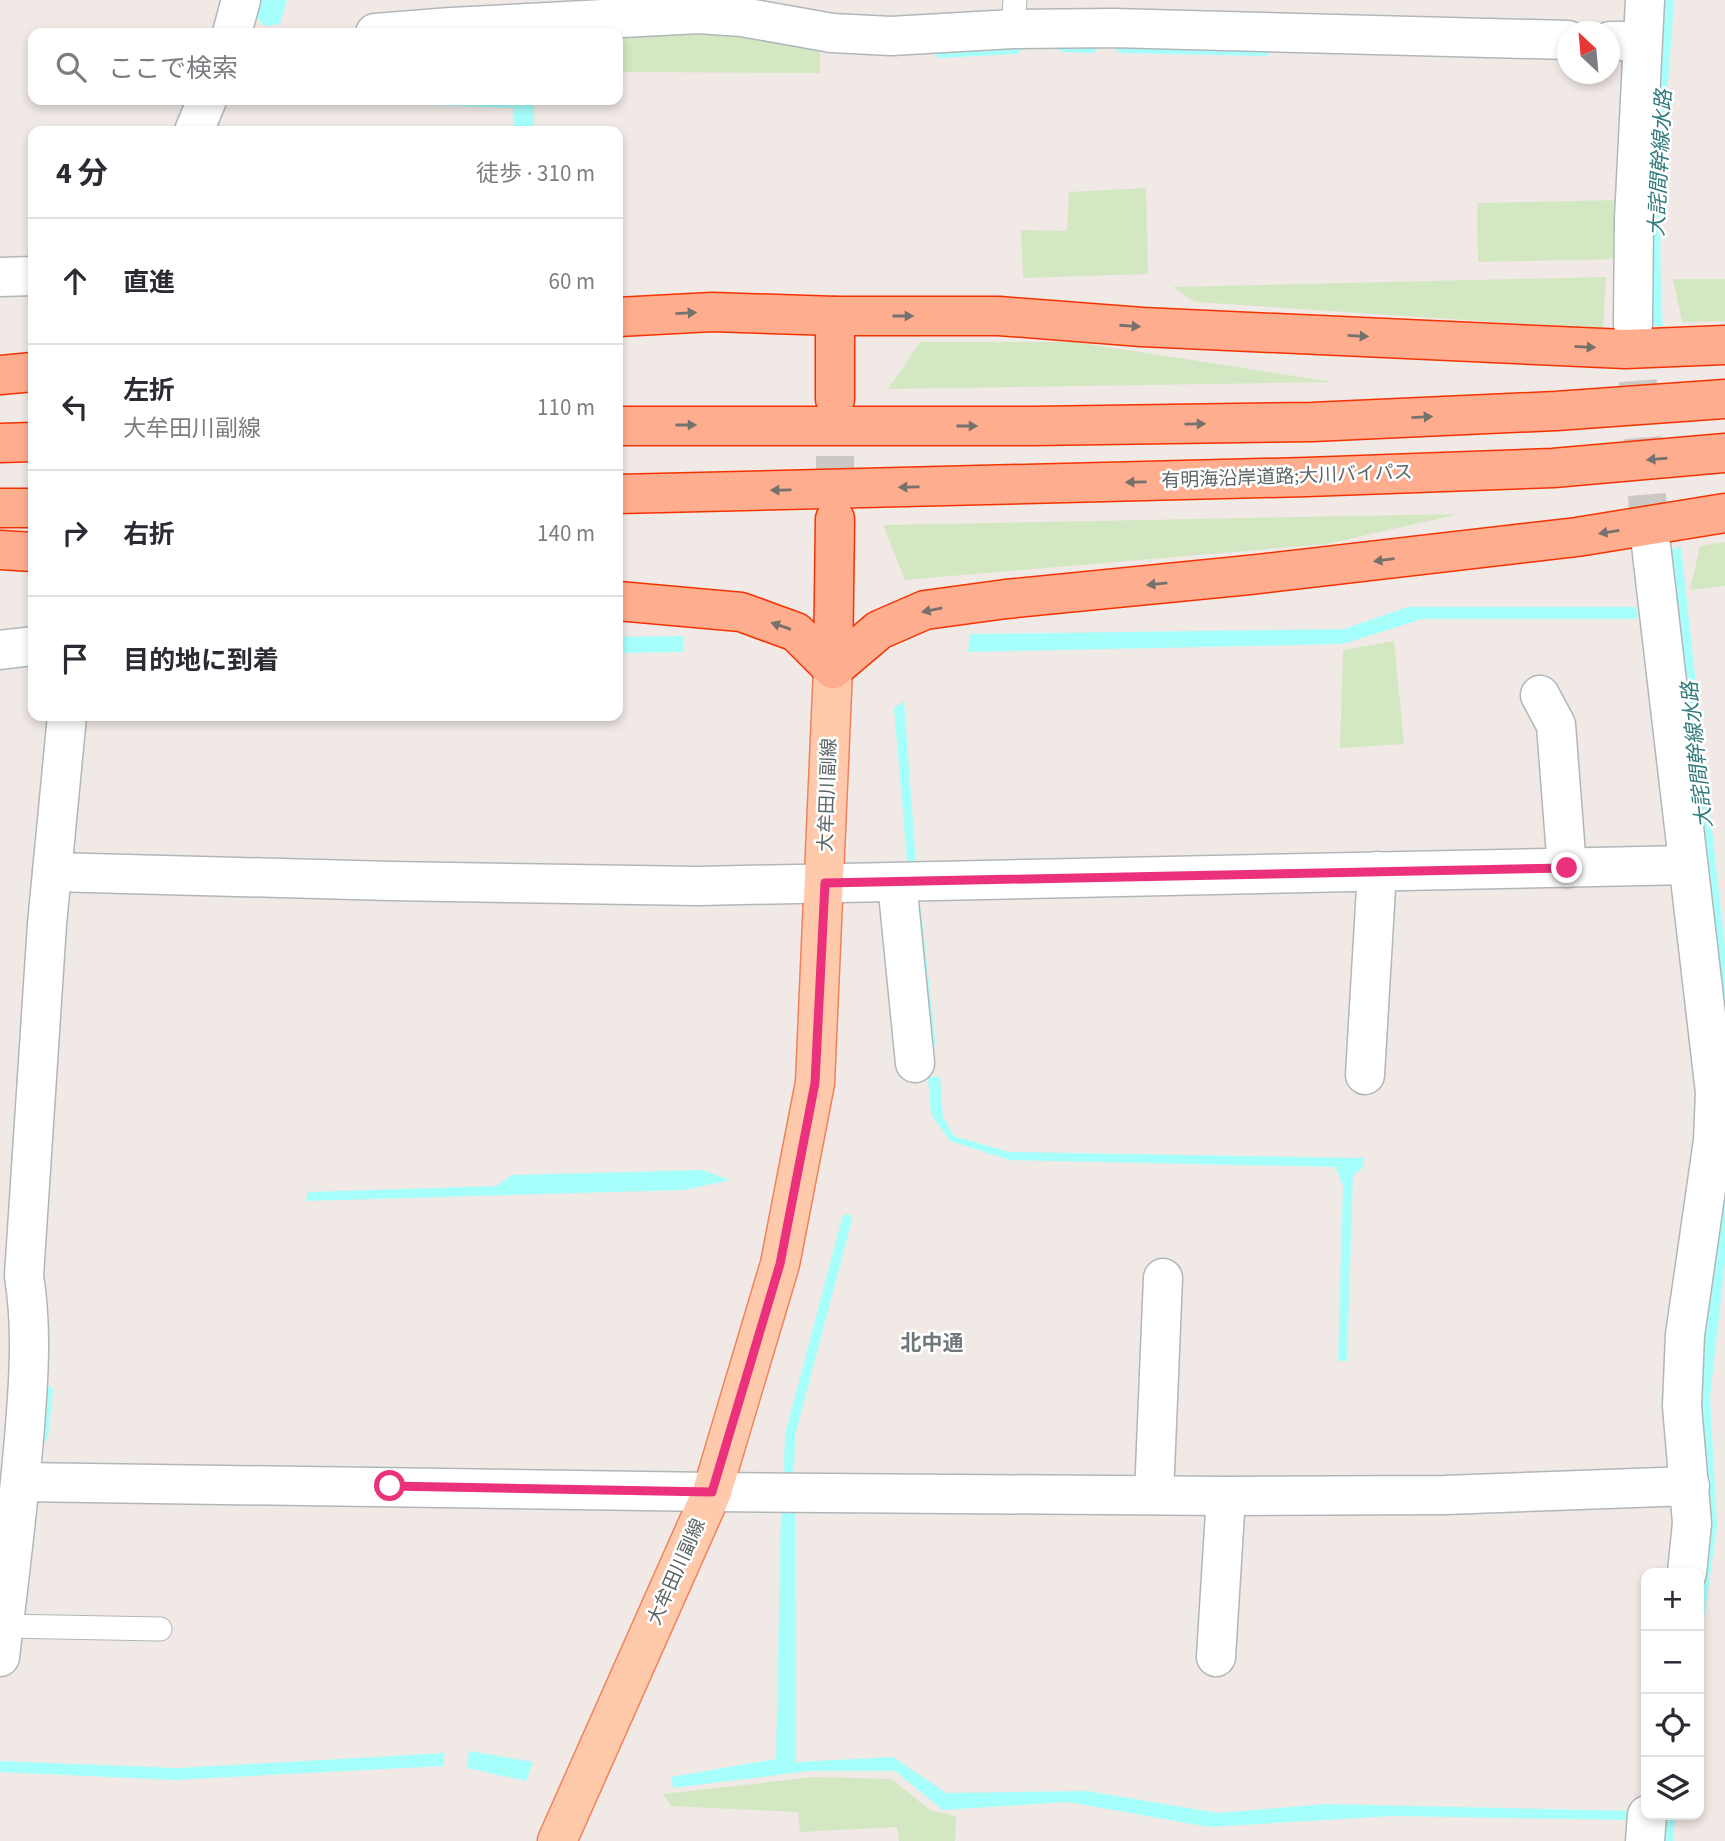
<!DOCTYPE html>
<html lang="ja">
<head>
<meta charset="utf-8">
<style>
	body { margin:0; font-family:"Source Sans 3","Noto Sans JP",sans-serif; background:#f2f2f3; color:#2b2b33 }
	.controls { position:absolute; right:21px; bottom:21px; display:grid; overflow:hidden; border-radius:14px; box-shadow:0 4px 10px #0003 }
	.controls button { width:63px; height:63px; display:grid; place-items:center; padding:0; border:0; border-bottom:2px solid #e1e1e2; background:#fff; color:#2b2b33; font:35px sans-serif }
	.compass { position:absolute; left:1557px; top:21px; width:63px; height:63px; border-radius:50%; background:#fff; box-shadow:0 4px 10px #0003; rotate:334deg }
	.stop { position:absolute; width:21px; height:21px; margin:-16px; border:5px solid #eb317b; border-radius:50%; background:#fff }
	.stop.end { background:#eb317b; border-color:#fff; box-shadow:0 2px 7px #0008 }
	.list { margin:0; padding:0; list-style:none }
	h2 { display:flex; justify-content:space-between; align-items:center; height:91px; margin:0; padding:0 28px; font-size:30px }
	h2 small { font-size:23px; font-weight:400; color:#7c7c81 }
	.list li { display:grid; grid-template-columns:46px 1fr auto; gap:21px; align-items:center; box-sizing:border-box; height:126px; padding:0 28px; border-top:2px solid #e1e1e2 }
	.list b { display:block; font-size:26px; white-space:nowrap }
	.list p { margin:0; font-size:23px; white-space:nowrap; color:#7c7c81 }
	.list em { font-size:23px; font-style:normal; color:#7c7c81 }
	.icon { flex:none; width:38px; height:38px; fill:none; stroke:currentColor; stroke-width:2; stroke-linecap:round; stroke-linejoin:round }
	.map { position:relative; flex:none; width:1725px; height:1841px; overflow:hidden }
	.search { position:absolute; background:#fff; box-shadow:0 4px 10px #0003; left:28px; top:28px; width:595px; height:77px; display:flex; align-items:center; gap:18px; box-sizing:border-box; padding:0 24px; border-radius:14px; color:#7c7c81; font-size:26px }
	.panel { position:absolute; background:#fff; box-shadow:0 4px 10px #0003; left:28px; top:126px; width:595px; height:595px; border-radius:14px }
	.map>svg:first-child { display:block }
	.green { fill:#d4e7c3 }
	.water { fill:#a7fffb }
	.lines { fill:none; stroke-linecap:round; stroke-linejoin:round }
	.stream { stroke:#a7fffb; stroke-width:10 }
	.minor-tunnel { stroke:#cbc8c6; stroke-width:38; stroke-dasharray:38 19; stroke-linecap:butt }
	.motorway-tunnel { stroke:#cbc8c6; stroke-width:38; stroke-dasharray:38 19; stroke-linecap:butt }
	.service-casing { stroke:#b1b7b9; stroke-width:25 }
	.minor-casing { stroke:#b1b7b9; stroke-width:41 }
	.primary-casing { stroke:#f3805c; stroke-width:41 }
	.motorway-casing { stroke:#f63300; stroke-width:41 }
	.service { stroke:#fff; stroke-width:23 }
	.minor { stroke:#fff; stroke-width:38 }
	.primary { stroke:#ffcaac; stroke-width:38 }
	.motorway { stroke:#fead8f; stroke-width:38 }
	.oneway { fill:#75716d }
	.route { stroke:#eb317b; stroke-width:9 }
	.labels { text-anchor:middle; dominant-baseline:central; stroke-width:5; stroke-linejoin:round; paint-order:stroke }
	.street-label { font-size:19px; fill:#5d6667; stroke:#fff }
	.water-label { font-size:21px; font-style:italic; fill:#317b7d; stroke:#fff }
	.neighbourhood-label { font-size:21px; font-weight:bold; fill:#6e7879; stroke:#fff }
</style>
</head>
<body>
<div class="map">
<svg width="1725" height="1841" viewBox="0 0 1725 1841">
	<rect width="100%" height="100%" fill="#f0e9e6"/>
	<g class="green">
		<polygon points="709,29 820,44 820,73 618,72 618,36"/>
		<polygon points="1146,188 1148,274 1023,278 1021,230 1067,231 1069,192"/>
		<polygon points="1621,200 1622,259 1478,262 1477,203"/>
		<polygon points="1606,277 1603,329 1195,302 1173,287"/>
		<polygon points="1673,279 1725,279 1725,321 1682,322"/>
		<polygon points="920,342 1076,342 1333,382 888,389"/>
		<polygon points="1459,514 1327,544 905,580 883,525"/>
		<polygon points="1725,542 1725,586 1690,590 1700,546"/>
		<polygon points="1394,641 1404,744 1340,748 1343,650"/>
		<polygon points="814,1777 891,1779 930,1810 956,1816 955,1841 899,1841 897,1827 800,1832 798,1812 671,1806 663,1794"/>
	</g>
	<g class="water">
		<polygon points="259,0 287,0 280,24 264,26 255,16"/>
		<path d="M 1661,0 L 1674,0 C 1667,108 1655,217 1663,326 L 1652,326 L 1647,269 Z"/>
		<polygon points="293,100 601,100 534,105 534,131 513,131 513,108"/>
		<polygon points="1681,547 1725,948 1725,1077 1668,549"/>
		<polygon points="1408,607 1636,607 1638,619 1422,619 1343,644 968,652 970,634 1344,629"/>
		<polygon points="683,636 683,652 618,653 618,637"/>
		<polygon points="904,701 916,863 907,861 894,708"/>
		<polygon points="921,909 936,1046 923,1048 915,910"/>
		<polygon points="940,1076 943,1117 954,1136 1009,1152 1364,1158 1364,1166 1353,1176 1347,1361 1338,1361 1343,1185 1335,1167 1009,1160 950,1141 931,1114 928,1078"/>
		<polygon points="1725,1143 1725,1262 1710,1397 1717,1527 1699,1653 1696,1395"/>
		<polygon points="703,1170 730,1180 684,1190 306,1201 308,1192 497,1186 511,1175"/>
		<polygon points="795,1508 796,1762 893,1757 946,1793 1087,1791 1218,1813 1326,1804 1632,1811 1632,1820 1394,1816 1209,1827 1068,1802 943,1810 895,1771 809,1771 673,1788 671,1777 776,1759 781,1509"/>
		<polygon points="469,1751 533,1762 526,1781 467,1768"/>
		<polygon points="445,1753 443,1766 175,1780 0,1772 0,1761 178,1768"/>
		<polygon points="1663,1815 1675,1815 1673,1841 1661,1841"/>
	</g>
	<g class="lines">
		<g class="stream">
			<polyline points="1063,47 1092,48"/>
			<polyline points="1121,48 1265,51"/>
			<polyline points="940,53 1016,49"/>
			<polyline points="43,1437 48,1391"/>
			<polyline points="789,1469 790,1435 847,1219"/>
		</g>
		<polyline class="minor-tunnel" points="1633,324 1651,545"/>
		<polyline class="motorway-tunnel" points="835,399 835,519"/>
		<g class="service-casing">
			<g id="service">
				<polyline points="1013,29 1015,0"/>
				<polyline points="4,1626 160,1629"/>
			</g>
		</g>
		<g class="minor-casing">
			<g id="minor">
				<polyline points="232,33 241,0"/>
				<polyline points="375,33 451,27 699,14 742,17 832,33 891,36 1013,29 1113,28 1568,40"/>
				<polyline points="1610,41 1642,41"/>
				<polyline points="194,131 207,100"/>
				<polyline points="0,277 33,276"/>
				<polyline points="1633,324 1634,219 1645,0"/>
				<polyline points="1651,545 1715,1092 1713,1141 1685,1335 1682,1406 1692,1523 1687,1573"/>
				<polyline points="0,650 33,646"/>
				<polyline points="1540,695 1556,725 1567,868"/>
				<polyline points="52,872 391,881 698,886 1688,865"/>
				<polyline points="897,882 915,1063"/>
				<polyline points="1365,1075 1377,871"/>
				<polyline points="21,1482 712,1492 1226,1496 1445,1495 1690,1486"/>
				<polyline points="1154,1495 1163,1278"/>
				<path d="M 0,1657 C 9,1580 19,1503 25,1426 C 29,1375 32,1326 24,1276 L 47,924 L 67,716"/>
				<polyline points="1216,1657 1226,1496"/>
				<polyline points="1645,1841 1647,1815"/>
			</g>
		</g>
		<g class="primary-casing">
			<polyline id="primary" points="557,1841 712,1492 780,1264 815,1083 833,669"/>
		</g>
		<g class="motorway-casing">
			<g id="motorway">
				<polyline points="618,317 712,312 835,316 999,316 1142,327 1625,349 1725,345"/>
				<polyline points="0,375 33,372"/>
				<polyline points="835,399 835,316"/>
				<polyline points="618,426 1034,426 1312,422 1556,411 1725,399"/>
				<polyline points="0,443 33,442"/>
				<polyline points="618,494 1307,477 1553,468 1725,453"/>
				<polyline points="0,508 33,508"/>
				<polyline points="0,550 33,552"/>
				<polyline points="618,601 741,612 796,632 833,669"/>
				<polyline points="833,669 879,630 925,610 1006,599 1249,575 1577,537 1725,513"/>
				<polyline points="833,669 835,519"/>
			</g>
		</g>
		<use href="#service" class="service"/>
		<use href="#minor" class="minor"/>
		<use href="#primary" class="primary"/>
		<use href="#motorway" class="motorway"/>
	</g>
	<defs><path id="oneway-solid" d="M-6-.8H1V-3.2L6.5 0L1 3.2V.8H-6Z" transform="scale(1.75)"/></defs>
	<g class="oneway">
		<use href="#oneway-solid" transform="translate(686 313) rotate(-3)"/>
		<use href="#oneway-solid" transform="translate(903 316)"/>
		<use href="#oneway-solid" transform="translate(1130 326) rotate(4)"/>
		<use href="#oneway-solid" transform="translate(1358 336) rotate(3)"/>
		<use href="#oneway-solid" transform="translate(1585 347) rotate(3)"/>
		<use href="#oneway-solid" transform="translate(1422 417) rotate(-3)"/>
		<use href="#oneway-solid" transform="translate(1195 424) rotate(-1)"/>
		<use href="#oneway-solid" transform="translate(686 425)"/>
		<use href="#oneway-solid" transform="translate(967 426)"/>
		<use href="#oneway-solid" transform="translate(1657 459) rotate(175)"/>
		<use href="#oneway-solid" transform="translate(1136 482) rotate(179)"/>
		<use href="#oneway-solid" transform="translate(909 487) rotate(179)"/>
		<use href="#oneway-solid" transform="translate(781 490) rotate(179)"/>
		<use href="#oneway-solid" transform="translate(1609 532) rotate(171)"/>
		<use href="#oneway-solid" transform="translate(1384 560) rotate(173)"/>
		<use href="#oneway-solid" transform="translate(1157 584) rotate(174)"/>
		<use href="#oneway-solid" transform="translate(932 610) rotate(168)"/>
		<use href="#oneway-solid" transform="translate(781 626) rotate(-161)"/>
	</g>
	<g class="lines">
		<polyline class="route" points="390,1486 712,1492 780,1264 815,1083 825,883 1567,868"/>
	</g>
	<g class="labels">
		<g class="street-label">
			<text transform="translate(1287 477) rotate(-2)">有明海沿岸道路;大川バイパス</text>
			<text transform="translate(828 795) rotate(-88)">大牟田川副線</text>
			<text transform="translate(677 1572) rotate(-66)">大牟田川副線</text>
		</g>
		<g class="water-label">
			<text transform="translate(1660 163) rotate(-87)">大詫間幹線水路</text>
			<text transform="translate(1697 755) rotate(-96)">大詫間幹線水路</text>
		</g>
		<g class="neighbourhood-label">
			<text x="932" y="1343">北中通</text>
		</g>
	</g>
</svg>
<div class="controls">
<button>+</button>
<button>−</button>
<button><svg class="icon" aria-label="locate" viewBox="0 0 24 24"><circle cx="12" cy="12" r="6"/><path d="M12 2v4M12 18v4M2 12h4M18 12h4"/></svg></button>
<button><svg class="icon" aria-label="layers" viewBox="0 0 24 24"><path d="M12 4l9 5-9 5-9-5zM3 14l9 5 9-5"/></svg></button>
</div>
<svg class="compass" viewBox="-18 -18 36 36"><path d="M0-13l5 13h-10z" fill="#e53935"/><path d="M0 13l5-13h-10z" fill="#7c7c81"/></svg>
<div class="stop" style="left:390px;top:1486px"></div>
<div class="stop end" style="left:1567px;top:868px"></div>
<div class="search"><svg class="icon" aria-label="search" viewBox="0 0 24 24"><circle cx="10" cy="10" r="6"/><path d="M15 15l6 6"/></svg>ここで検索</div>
<section class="panel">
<h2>4 分<small>徒歩 · 310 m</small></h2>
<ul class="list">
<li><svg class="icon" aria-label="ahead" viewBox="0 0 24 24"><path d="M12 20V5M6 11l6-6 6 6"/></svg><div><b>直進</b></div><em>60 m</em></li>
<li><svg class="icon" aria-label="left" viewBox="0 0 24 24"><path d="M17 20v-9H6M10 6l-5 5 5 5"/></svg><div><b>左折</b><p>大牟田川副線</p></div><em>110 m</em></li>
<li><svg class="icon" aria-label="right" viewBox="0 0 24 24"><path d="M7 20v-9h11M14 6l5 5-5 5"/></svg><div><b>右折</b></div><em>140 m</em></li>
<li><svg class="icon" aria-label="arrive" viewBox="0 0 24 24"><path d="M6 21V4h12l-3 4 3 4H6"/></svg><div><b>目的地に到着</b></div></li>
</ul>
</section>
</div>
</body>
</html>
